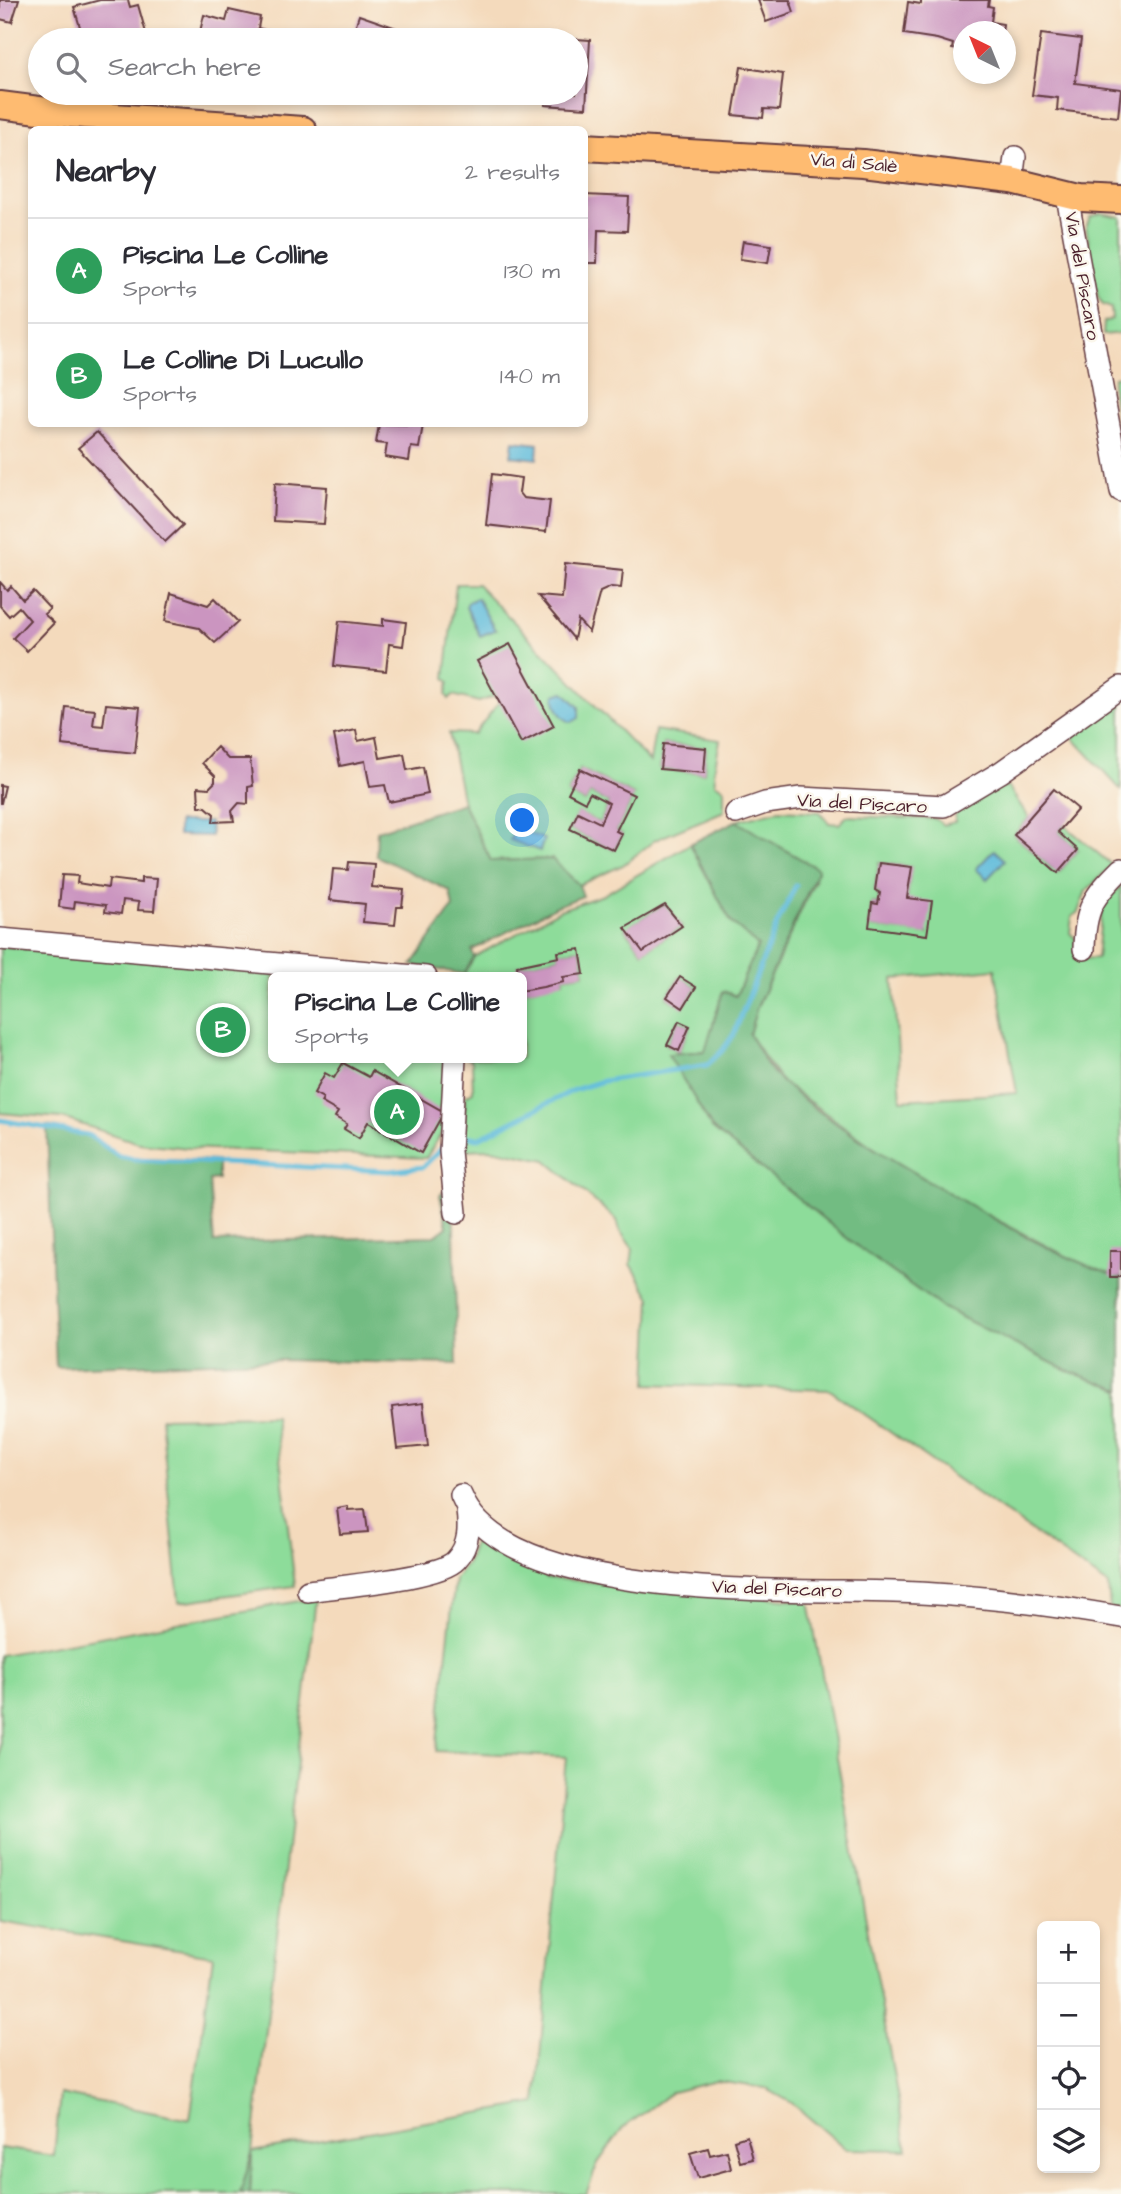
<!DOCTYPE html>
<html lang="en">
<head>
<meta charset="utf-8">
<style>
	body { margin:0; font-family:"Architects Daughter",sans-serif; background:#f7f7f7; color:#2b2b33 }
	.controls { position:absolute; right:21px; bottom:21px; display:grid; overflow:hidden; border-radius:10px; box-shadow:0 4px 10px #0003 }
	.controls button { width:63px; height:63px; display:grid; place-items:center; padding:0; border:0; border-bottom:2px solid #e1e1e2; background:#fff; color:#2b2b33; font:35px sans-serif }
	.compass { position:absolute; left:953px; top:21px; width:63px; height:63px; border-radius:50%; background:#fff; box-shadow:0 4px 10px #0003; rotate:317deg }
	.you { position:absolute; left:523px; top:821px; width:24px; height:24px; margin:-18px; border:5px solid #fff; border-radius:50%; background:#1a73e8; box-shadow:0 0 0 10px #1a73e833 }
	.badge { display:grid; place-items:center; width:46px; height:46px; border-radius:50%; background:#1a73e8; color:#fff; font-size:23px; font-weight:700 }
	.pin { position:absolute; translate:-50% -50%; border:4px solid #fff; box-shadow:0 2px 7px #0006 }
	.popup { position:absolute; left:268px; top:972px; width:259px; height:91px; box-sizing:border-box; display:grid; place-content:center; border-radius:10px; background:#fff; filter:drop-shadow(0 2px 5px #0005); font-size:23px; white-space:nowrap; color:#7c7c81 }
	.popup b { font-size:26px; color:#2b2b33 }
	.popup::after { content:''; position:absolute; left:50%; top:100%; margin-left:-14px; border:14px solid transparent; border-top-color:#fff }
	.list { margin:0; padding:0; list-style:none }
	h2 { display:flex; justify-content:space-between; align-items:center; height:91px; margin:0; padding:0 28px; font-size:30px }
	h2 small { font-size:23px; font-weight:400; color:#7c7c81 }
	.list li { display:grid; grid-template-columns:46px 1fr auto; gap:21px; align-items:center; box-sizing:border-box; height:105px; padding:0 28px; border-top:2px solid #e1e1e2 }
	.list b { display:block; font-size:26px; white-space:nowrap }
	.list p { margin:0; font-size:23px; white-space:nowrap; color:#7c7c81 }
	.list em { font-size:23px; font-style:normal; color:#7c7c81 }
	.icon { flex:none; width:38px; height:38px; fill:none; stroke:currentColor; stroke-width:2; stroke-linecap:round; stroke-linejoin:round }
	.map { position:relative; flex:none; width:1121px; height:2194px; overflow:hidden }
	.search { position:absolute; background:#fff; box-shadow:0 4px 10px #0003; left:28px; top:28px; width:560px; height:77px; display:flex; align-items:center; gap:18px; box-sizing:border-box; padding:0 24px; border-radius:38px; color:#7c7c81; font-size:26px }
	.panel { position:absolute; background:#fff; box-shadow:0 4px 10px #0003; left:28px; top:126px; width:560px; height:301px; border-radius:10px }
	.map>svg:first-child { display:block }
	.green { fill:#8ddc9a; stroke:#6c7e62; stroke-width:2; fill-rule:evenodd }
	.forest { fill:#72bc82; stroke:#5e6e56; stroke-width:2 }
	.water { fill:#5dbbdb; stroke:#546d83; stroke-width:2 }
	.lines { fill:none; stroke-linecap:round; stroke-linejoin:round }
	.stream { stroke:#5dbbdb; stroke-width:5 }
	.building { fill:#cb95c0 }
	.minor-casing { stroke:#643b41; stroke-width:24 }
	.major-casing { stroke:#643b41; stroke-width:30 }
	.minor { stroke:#fff; stroke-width:21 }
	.major { stroke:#febb71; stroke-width:26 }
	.labels { text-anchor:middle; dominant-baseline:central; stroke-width:5; stroke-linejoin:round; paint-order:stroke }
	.street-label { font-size:19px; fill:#4a1f2b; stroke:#fbf7ec }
</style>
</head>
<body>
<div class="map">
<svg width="1121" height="2194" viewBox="0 0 1121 2194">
	<rect width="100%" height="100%" fill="#fbf7ec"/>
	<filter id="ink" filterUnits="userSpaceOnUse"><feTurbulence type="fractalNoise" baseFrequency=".0143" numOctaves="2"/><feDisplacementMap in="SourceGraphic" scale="14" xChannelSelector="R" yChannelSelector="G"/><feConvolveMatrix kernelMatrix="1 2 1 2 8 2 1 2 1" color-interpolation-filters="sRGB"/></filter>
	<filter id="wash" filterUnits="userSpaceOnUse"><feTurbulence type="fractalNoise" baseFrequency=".00686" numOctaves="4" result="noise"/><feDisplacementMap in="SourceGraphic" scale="28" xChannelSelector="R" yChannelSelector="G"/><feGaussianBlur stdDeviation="1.57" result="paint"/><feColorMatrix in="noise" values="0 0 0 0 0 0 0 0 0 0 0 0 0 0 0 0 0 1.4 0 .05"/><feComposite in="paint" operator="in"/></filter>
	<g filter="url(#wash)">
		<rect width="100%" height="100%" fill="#f4dabc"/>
		<g class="green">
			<polygon points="1101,213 1121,217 1121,333 1103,335 1104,322 1112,319 1111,308 1103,305 1098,297 1086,227 1090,217"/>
			<polygon points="1121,376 1121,447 1112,385 1114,377"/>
			<path d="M 456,584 L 477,584 L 650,762 L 655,730 L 720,740 L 714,771 L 715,783 L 724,789 L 724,811 L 655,840 L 623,865 L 579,885 L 552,859 L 491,861 L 463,803 L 449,733 L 474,734 L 499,702 L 495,696 L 479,702 L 453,695 L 449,699 L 446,695 L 449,682 L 445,678 ZM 466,607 L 495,630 L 494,630 L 480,636 ZM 663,744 L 706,748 L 704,773 L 660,769 ZM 580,769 L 634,795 L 616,831 L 622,834 L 614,850 L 570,829 L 578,813 L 600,823 L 609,803 L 590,793 L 585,802 L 568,793 Z"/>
			<polygon points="1121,700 1121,790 1071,736"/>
			<path d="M 997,785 L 1009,788 L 1029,818 L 1014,835 L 1058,873 L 1078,850 L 1058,832 L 1064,825 L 1112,865 L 1086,891 L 1078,912 L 1072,917 L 1070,933 L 1075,938 L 1075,959 L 1097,958 L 1102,908 L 1121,885 L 1121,1278 L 1083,1265 L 976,1209 L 881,1153 L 782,1082 L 749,1035 L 757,1007 L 815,880 L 736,821 L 778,810 L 820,812 L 829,823 L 839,824 L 847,816 L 936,819 L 943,825 L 955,822 L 956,810 ZM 879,863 L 911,867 L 907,898 L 927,934 L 869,927 L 872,903 L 878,904 L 880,893 L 875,890 ZM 995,969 L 1017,1093 L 901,1100 L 893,979 Z"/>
			<path d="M 690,844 L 731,922 L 758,945 L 736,996 L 723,991 L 705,1051 L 669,1054 L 712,1128 L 858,1247 L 943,1308 L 1066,1370 L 1121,1390 L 1121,1610 L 1110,1608 L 1108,1585 L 830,1390 L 647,1384 L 651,1298 L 631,1264 L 633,1249 L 620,1231 L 617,1220 L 546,1160 L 492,1149 L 464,1150 L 465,1096 L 473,1092 L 472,1061 L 467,1058 L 521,1058 L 521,991 L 564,981 L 563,977 L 584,974 L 580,949 L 559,952 L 559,957 L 518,966 L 519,977 L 467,977 L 464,974 L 474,957 L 560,910 L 603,895 ZM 664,905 L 682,926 L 643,952 L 625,929 ZM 680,977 L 696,987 L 683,1007 L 667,997 ZM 678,1021 L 690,1026 L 679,1051 L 667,1045 Z"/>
			<polygon points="0,946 335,977 273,977 273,1058 445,1058 445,1128 426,1158 189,1148 139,1143 62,1118 0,1113"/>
			<polygon points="275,1416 295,1586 179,1602 161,1418"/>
			<polygon points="483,1534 547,1578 809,1601 907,2150 846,2149 792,2103 765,2088 716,2081 672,2092 623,2128 598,2163 586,2194 250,2194 252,2157 240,2194 0,2194 0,2148 54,2156 60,2094 190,2120 213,1956 0,1921 0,1655 316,1598 252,2152 536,2103 566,1757 436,1751 455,1579 467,1563 476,1535"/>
		</g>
		<g class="forest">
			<polygon points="463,803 491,861 552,859 579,885 583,896 557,906 472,950 474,957 464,974 412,965 453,907 450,891 376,856 377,831"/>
			<path d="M 736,821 L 818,869 L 757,1007 L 749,1034 C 759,1051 768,1070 783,1083 C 831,1124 889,1158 944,1190 C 1000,1223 1058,1257 1121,1278 L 1121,1390 L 1066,1370 L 943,1308 L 858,1247 L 712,1128 L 668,1054 L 705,1051 L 723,991 L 736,996 L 758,946 L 731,922 L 690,844 Z"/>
			<polygon points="47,1126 88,1135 119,1157 217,1161 217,1179 209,1180 214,1242 435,1236 447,1227 440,1195 453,1183 457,1364 278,1360 56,1367"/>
			<polygon points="252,2153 250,2194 240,2194"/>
		</g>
		<g class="water">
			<polygon points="513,441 538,444 537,459 511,456"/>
			<polygon points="477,598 495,630 480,636 466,607 468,602"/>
			<path d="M 564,692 L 579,707 L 579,718 L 572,722 C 561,720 554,705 555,695 Z"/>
			<polygon points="178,822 210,822 211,836 178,835"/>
			<polygon points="515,828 544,839 540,851 510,840"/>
			<polygon points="994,850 1005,860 987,879 976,869"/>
		</g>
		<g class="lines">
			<g class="stream">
				<polyline points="0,1120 88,1135 119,1156 134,1159 390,1171 423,1167 443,1147"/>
				<polyline points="462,1136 479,1138 574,1090 603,1081 707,1065 722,1051 734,1034 777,924 796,885"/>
			</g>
		</g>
		<g id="blocks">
			<g class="building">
				<polygon points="0,0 19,0 12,22 0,19"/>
				<polygon points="100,0 128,0 130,7 138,5 148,40 75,40 83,37 74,7"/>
				<polygon points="758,0 790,0 794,12 766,22"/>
				<polygon points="921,0 989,0 988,6 993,7 991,22 1003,24 1002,32 964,32 964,51 952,49 953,44 937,39 904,34 908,2 921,4"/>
				<polygon points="229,10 260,17 258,28 278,34 276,40 198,40 204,15 226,21"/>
				<polygon points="359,15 431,40 351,40"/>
				<polygon points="1041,34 1081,39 1075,83 1121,89 1118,117 1057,110 1058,98 1032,95"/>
				<polygon points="576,39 590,40 586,108 545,105 546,93 576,93"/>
				<polygon points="741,67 783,74 779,110 764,109 763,118 733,115"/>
				<polygon points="584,195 629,197 627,231 598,230 597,263 584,263"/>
				<polygon points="743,241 771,245 768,263 740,259"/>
				<polygon points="379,424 423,425 419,448 411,447 409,461 385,457 387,444 376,443"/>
				<polygon points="97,432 183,525 165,542 78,448"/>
				<polygon points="492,474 521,478 519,493 523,498 550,501 546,532 486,525"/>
				<polygon points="275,483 327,487 324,524 273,521"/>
				<polygon points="565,564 623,570 621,588 611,587 600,592 589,632 578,620 574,639 538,596 562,598"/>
				<polygon points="0,582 7,590 11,586 23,600 33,591 50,609 44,614 54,623 27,651 13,638 30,620 19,607 9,616 0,606"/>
				<polygon points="171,593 208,605 215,598 238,622 215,643 199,628 165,621"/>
				<polygon points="383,619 406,622 403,646 389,644 386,671 334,666 339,621 383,626"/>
				<polygon points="510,644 554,726 521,743 477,661"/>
				<polygon points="106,704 140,707 135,753 62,745 66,707 95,710 93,725 103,726"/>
				<polygon points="356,730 358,741 376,737 380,758 404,754 407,770 423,767 428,794 389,802 385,785 370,787 365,761 340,766 334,735"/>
				<polygon points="663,744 706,748 704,773 660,769"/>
				<polygon points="217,747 228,759 250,759 253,786 248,787 248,804 239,803 232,811 234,821 213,822 214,814 206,807 199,806 198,787 209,788 215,782 215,776 202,763"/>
				<polygon points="580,769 634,795 616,831 622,834 614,850 570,829 578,812 600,823 609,803 590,793 585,802 568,793"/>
				<polygon points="0,785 5,786 1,803 0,803"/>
				<polygon points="1054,789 1078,809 1058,832 1078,850 1058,873 1014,835"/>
				<polygon points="349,862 374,864 372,887 404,890 402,907 397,907 395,925 363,922 365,904 330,900 333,869 348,870"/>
				<polygon points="879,863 912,867 907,898 932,901 927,935 869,927 872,903 878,904 880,893 875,890"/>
				<polygon points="62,875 78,876 77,883 108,888 109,879 141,883 141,878 157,879 154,911 138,910 139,902 123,900 121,914 105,912 106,905 75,901 74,909 59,907"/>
				<polygon points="665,905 682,926 643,952 625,928"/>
				<polygon points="580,949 584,974 563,977 564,982 543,987 521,991 517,966 559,957 558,952"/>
				<polygon points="680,977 696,987 683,1008 667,997"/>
				<polygon points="679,1021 690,1026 679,1051 667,1045"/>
				<polygon points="343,1063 369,1077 372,1071 444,1112 421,1153 368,1122 359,1138 344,1129 347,1124 335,1117 338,1112 321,1102 323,1098 314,1093 325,1073 334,1078"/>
				<rect x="1110" y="1251" width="11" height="26"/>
				<polygon points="423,1403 428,1446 397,1449 392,1407"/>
				<polygon points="348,1506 348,1510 365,1509 368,1532 340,1534 337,1508"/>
				<polygon points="747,2136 753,2159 740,2162 734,2140"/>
				<polygon points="708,2148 710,2155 727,2151 731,2169 698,2178 690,2153"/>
			</g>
		</g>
	</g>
	<g filter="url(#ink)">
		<use href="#blocks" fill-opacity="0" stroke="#643b41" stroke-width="2"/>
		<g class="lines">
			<g class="minor-casing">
				<g id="minor">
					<polyline points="1012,181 1015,157"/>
					<polyline points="1067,196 1121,491"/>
					<polyline points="736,813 765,803 801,798 944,806 1001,772 1121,687"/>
					<polyline points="0,939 426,977"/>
					<path d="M 1084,949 C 1085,908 1093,897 1121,869"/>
					<polyline points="455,1058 450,1151 456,1213"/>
					<path d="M 461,1495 C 505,1604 795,1588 894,1592 C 970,1594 1046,1604 1121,1617"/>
					<path d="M 308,1591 C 337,1586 439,1579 456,1560 C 470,1545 469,1527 467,1509"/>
				</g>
			</g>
			<g class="major-casing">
				<g id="major">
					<polyline points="0,105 70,114 303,130"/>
					<polyline points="584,147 863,163 1012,181 1081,198 1121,200"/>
				</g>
			</g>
			<use href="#minor" class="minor"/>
			<use href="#major" class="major"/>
		</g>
	</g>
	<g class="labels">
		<g class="street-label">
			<text transform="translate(854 163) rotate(5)">Via di Salè</text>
			<text transform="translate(1082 276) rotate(80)">Via del Piscaro</text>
			<text transform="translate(862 804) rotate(3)">Via del Piscaro</text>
			<text transform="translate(777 1589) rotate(2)">Via del Piscaro</text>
		</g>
	</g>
</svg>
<div class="controls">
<button>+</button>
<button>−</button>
<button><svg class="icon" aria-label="locate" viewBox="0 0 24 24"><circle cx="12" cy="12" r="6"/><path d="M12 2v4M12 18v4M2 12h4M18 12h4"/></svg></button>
<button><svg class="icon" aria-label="layers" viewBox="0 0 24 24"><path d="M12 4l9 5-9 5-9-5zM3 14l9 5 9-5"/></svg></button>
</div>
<svg class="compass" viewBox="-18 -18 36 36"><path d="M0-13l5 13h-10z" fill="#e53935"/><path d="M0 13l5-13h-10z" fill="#7c7c81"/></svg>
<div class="you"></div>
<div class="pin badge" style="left:397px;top:1112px;background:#2e9e5b">A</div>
<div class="popup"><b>Piscina Le Colline</b>Sports</div>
<div class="pin badge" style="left:223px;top:1030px;background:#2e9e5b">B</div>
<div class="search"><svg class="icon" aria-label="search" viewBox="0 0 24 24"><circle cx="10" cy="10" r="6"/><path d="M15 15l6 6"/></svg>Search here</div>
<section class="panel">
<h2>Nearby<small>2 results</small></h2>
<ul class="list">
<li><span class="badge" style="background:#2e9e5b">A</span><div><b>Piscina Le Colline</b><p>Sports</p></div><em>130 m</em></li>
<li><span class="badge" style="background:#2e9e5b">B</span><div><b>Le Colline Di Lucullo</b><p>Sports</p></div><em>140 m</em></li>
</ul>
</section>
</div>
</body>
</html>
